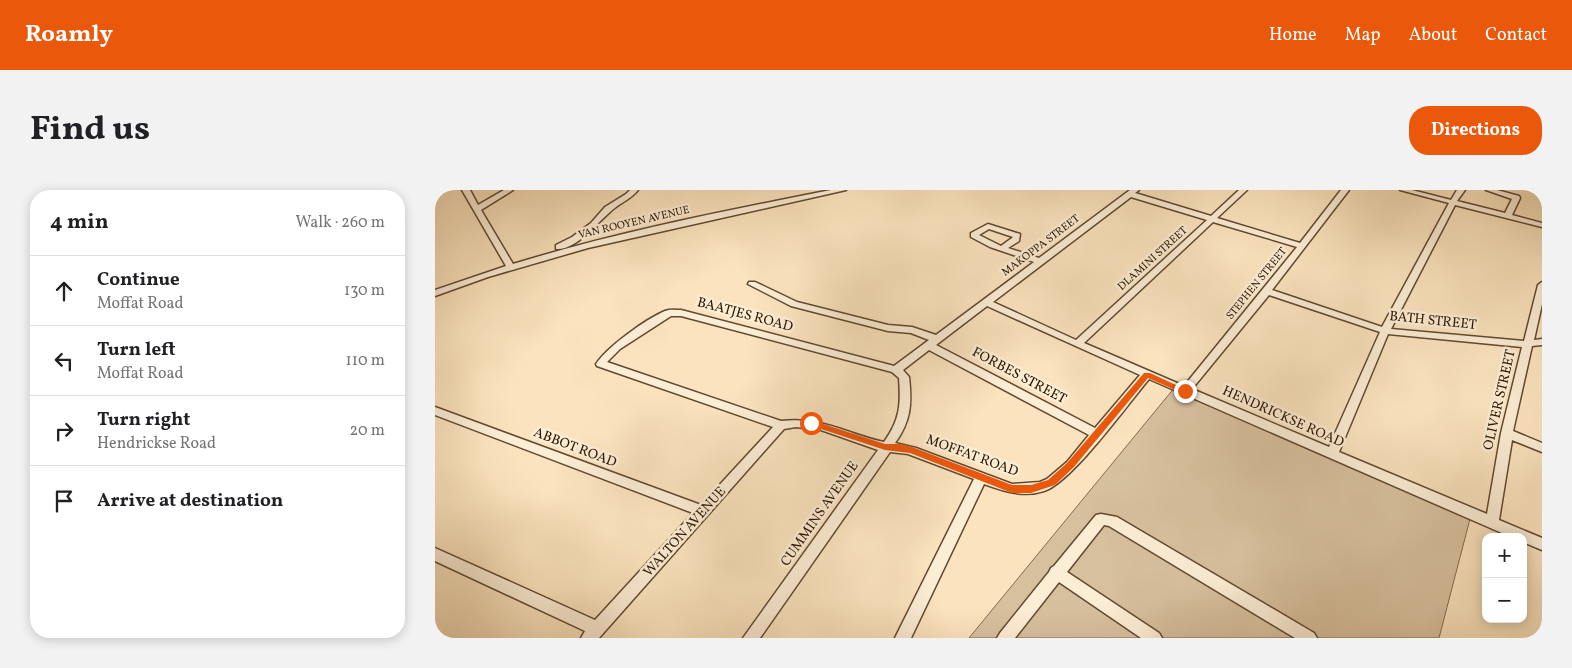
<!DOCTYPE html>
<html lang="en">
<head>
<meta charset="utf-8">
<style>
	body { margin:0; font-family:Vollkorn,serif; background:#f2f2f2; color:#202124 }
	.controls { position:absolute; right:15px; bottom:15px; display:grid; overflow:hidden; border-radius:10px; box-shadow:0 2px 12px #0003 }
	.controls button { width:45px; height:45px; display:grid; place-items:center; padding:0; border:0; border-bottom:1px solid #e0e0e0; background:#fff; color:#202124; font:25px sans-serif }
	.stop { position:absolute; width:15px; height:15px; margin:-11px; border:4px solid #ea580c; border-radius:50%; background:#fff }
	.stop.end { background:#ea580c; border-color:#fff; box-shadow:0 1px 5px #0008 }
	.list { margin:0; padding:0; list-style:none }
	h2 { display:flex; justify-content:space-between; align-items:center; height:65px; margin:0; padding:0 20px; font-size:21px }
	h2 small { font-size:16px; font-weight:400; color:#757577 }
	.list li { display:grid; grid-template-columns:32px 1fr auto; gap:15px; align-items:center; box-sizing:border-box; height:70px; padding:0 20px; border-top:1px solid #e0e0e0 }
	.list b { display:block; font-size:19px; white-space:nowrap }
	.list p { margin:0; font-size:16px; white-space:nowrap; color:#757577 }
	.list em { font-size:16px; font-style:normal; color:#757577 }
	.icon { flex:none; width:28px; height:28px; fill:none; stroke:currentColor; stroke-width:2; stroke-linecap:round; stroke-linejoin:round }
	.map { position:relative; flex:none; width:1107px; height:448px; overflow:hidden; border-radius:20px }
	header { display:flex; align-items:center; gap:30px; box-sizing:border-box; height:70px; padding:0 25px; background:#ea580c; color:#fff }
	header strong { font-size:24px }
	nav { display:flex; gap:28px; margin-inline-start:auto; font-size:18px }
	.intro { display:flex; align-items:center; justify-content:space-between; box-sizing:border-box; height:120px; padding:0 30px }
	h1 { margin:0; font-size:35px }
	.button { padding:12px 22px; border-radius:20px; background:#ea580c; color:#fff; font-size:18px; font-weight:700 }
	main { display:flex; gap:30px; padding:0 30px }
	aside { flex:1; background:#fff; border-radius:20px; box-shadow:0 2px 12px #0003 }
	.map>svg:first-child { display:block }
	.green { fill:#d7c09e; stroke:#826b50 }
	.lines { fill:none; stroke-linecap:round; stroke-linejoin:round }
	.minor-casing { stroke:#614930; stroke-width:3 }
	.minor { fill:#fcedd5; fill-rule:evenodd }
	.route { fill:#ea580c }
	.labels { text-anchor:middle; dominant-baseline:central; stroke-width:5; stroke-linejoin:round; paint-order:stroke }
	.far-street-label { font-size:11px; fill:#2e1601; stroke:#fcedd5 }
	.street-label { font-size:14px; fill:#2e1601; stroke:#fcedd5 }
</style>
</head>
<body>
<header>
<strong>Roamly</strong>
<nav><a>Home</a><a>Map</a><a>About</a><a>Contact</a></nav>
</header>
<div class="intro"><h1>Find us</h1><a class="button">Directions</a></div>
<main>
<aside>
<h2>4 min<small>Walk · 260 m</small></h2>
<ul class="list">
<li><svg class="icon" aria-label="ahead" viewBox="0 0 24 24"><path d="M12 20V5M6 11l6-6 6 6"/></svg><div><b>Continue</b><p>Moffat Road</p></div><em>130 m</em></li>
<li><svg class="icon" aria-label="left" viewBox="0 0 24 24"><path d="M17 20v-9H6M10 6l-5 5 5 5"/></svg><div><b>Turn left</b><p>Moffat Road</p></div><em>110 m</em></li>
<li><svg class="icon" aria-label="right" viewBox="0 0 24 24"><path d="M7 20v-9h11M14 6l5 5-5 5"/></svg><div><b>Turn right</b><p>Hendrickse Road</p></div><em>20 m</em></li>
<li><svg class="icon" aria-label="arrive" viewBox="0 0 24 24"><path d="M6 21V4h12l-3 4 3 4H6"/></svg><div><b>Arrive at destination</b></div></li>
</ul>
</aside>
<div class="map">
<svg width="1107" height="448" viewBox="0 0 1107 448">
	<rect width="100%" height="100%" fill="#fae3be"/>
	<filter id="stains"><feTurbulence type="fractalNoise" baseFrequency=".004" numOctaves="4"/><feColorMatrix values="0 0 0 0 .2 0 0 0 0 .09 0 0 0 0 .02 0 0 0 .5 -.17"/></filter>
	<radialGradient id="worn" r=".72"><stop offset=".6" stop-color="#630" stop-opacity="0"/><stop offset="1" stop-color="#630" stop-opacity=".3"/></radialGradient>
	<polygon class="green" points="740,197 1036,325 1004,448 534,448"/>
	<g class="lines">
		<g class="minor-casing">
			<g id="minor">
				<path d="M 27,0 L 35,0 L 43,15 L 69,0 L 78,0 L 46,20 L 78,74 C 182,42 290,21 396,0 L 411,0 L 153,58 L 53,87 L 0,106 L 0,100 L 71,76 Z"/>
				<path d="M 195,0 L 203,0 C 195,10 184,13 175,22 C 162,33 140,61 121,59 L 121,55 L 137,47 L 156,33 L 170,17 L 191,4 Z"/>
				<path d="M 695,0 L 704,0 L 700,3 L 776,26 L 804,0 L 812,0 L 782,28 L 865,53 L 906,0 L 914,0 L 837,100 L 947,137 L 1014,13 L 965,0 L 977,0 L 1016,10 L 1022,0 L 1030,0 L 1022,11 L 1070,23 L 1077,9 L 1051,0 L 1062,0 L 1084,6 L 1085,8 L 1077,25 L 1107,33 L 1107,37 L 1020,15 L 956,139 L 1089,151 L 1103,95 L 1107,92 L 1107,114 L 1099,150 L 1107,149 L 1107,155 L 1097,156 L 1078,241 L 1107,253 L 1107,262 L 1077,250 L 1064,330 L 1107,348 L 1107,360 L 1088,352 L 1088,347 L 1076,347 L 714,189 C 693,214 636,293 609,301 C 588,308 569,301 549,294 L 476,448 L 460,448 L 539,289 L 473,264 L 455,262 L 325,448 L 308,448 L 443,260 L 386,240 L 361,237 L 349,239 L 164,448 L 146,448 L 150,441 L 0,371 L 0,358 L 160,430 L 258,323 L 0,225 L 0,217 L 266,315 L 338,237 L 162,176 L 161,174 C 172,157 211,129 230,121 C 235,119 241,120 246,120 L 459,176 L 494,150 L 476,143 L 453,141 L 356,116 L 313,94 L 314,92 L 320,92 L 362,112 L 453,135 L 477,137 L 501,145 L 599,72 L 555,57 L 536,47 L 536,43 L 553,34 L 585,44 L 584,51 L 573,58 L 604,68 ZM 696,7 L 772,30 L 641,150 L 558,112 ZM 778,32 L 862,57 L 749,196 L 649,153 ZM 554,39 L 578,47 L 577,48 L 566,56 L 544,45 ZM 834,105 L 945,142 L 894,257 L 757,199 ZM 552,116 L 705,185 L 660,238 L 501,155 ZM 236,126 L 246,126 L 457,182 L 464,188 C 466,215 465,230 449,252 C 412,244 386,226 346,231 L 172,172 L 185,159 ZM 953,144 L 1087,157 L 1066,243 L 1052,324 L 904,262 ZM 494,160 L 654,245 L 632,272 L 612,289 L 605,292 L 577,294 L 481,258 L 460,253 C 476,231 477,214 474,187 L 468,180 Z"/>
				<polygon points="666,324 682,327 879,443 882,448 860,448 674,336 669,335 632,382 724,443 727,448 706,448 624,392 580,448 562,448 565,443 614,382 616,378 619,376 661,325"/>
			</g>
		</g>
		<use href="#minor" class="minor"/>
	</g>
	<polygon class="route" points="709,183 715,183 754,201 747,203 713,188 639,277 620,295 596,303 577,303 475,263 450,260 374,235 372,233 376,230 450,254 465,254 477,257 577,295 596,295 613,290 632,273"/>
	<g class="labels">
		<g class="far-street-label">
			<text transform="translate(199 33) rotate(-13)">VAN ROOYEN AVENUE</text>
			<text transform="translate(606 56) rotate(-37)">MAKOPPA STREET</text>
			<text transform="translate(718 69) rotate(-42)">DLAMINI STREET</text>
			<text transform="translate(822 94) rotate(-51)">STEPHEN STREET</text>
		</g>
		<g class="street-label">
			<text transform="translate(310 125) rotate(15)">BAATJES ROAD</text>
			<text transform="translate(998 131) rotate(6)">BATH STREET</text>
			<text transform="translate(584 186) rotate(28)">FORBES STREET</text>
			<text transform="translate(1065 210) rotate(-77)">OLIVER STREET</text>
			<text transform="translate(848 227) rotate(24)">HENDRICKSE ROAD</text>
			<text transform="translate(140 258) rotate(21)">ABBOT ROAD</text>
			<text transform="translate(537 266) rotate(20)">MOFFAT ROAD</text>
			<text transform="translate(385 324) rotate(-55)">CUMMINS AVENUE</text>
			<text transform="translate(250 342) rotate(-48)">WALTON AVENUE</text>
		</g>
	</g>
	<rect width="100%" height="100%" filter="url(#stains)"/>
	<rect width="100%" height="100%" fill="url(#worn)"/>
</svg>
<div class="controls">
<button>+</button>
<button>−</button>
</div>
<div class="stop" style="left:376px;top:233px"></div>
<div class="stop end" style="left:750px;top:201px"></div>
</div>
</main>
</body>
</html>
